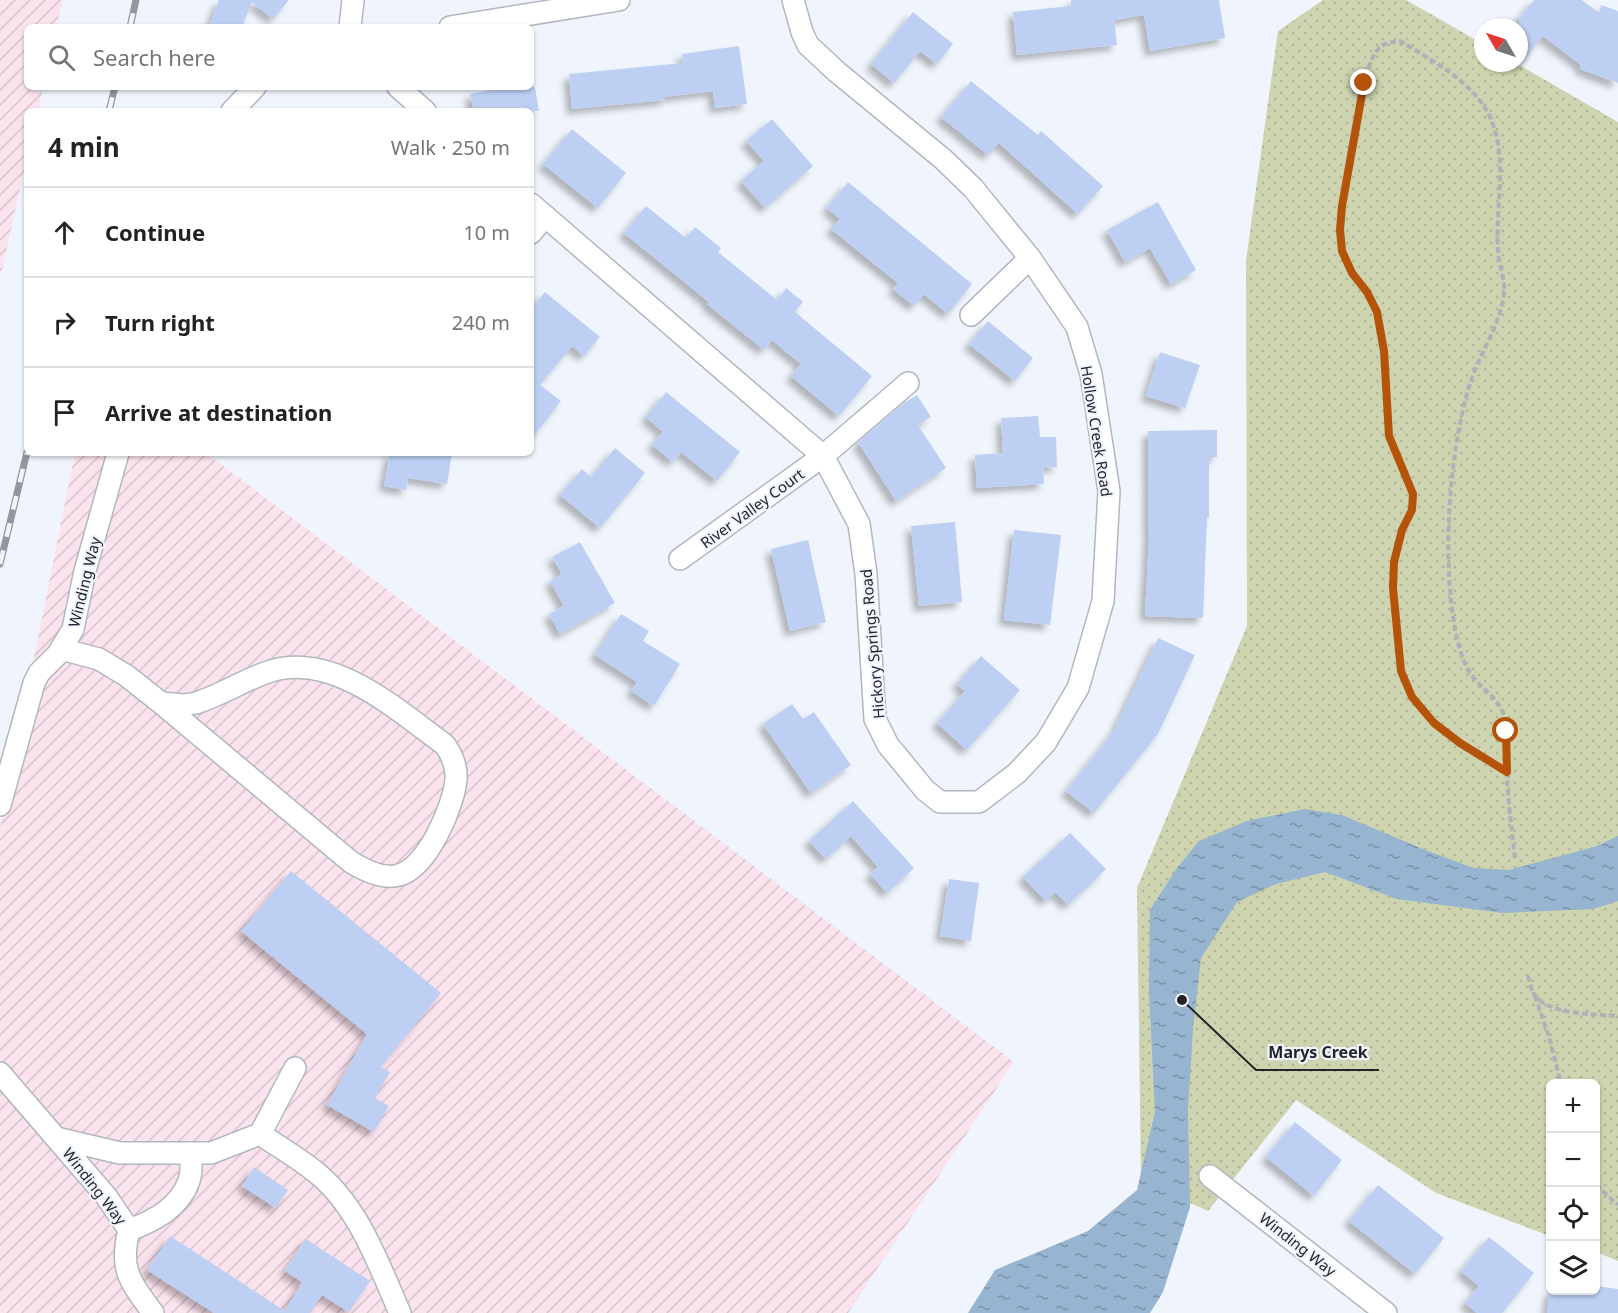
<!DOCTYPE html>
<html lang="en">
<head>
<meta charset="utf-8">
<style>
	body { margin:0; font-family:"Noto Sans",sans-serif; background:#f6f6f6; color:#222 }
	.controls { position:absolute; right:18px; bottom:18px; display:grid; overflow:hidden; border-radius:9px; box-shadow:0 2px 4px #0004 }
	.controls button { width:54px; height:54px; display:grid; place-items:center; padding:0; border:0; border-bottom:2px solid #e0e0e0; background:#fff; color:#222; font:30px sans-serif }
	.compass { position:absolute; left:1474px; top:18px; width:54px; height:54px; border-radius:50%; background:#fff; box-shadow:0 2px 4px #0004; rotate:309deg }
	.stop { position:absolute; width:18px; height:18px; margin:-14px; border:4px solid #b45309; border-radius:50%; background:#fff }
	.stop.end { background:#b45309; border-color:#fff; box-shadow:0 2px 6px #0008 }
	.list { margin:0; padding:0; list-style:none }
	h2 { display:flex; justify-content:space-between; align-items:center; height:78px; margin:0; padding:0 24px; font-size:26px }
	h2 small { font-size:20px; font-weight:400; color:#767676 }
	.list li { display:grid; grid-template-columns:39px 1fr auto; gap:18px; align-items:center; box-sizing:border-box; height:90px; padding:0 24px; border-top:2px solid #e0e0e0 }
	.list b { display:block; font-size:22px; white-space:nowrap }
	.list em { font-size:20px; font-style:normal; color:#767676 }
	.icon { flex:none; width:33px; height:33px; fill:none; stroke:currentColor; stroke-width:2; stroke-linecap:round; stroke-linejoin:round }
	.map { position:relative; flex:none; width:1618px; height:1313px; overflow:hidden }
	.search { position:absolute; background:#fff; box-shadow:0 2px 4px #0004; left:24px; top:24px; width:510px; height:66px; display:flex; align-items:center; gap:15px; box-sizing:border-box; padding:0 21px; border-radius:9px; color:#767676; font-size:22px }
	.panel { position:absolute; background:#fff; box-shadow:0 2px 4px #0004; left:24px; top:108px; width:510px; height:348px; border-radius:9px }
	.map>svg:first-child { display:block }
	.industrial { fill:url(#industrial-furrows) }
	.grass { fill:url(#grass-dots) }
	.water { fill:url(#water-ripples) }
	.building { fill:#bdd0f3; filter:url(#shadow) }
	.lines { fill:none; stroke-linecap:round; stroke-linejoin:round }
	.minor-casing { stroke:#b2b7bf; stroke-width:24 }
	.path { stroke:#aeb2b8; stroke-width:4; stroke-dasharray:6 3; stroke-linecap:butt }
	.minor { stroke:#fff; stroke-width:21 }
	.rail-casing { stroke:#93979c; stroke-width:7 }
	.rail { stroke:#f0f5fd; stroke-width:4.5; stroke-dasharray:14; stroke-linecap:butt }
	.route { stroke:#b45309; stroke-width:8 }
	.labels { text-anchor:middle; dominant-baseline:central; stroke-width:4.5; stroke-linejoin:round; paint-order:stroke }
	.street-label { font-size:15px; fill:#232427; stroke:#f0f5fd }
	.leader { fill:none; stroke:#232427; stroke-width:2 }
	.callout-dot { fill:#232427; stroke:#f0f5fd; stroke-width:2 }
	.callout-label { font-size:16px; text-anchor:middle; font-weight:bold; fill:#232427; stroke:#f0f5fd; stroke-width:4.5; stroke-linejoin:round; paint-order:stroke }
</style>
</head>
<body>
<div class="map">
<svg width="1618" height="1313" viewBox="0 0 1618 1313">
	<defs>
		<pattern id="industrial-furrows" width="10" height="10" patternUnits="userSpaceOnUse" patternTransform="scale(1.5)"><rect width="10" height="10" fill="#fbe3ee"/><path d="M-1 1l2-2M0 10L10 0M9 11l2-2" fill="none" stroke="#d7c3cc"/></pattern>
		<pattern id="grass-dots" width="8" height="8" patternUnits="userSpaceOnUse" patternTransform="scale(1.5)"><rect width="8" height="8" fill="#cdd4af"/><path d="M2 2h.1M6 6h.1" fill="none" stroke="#b0b697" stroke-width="1.8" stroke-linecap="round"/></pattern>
		<pattern id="water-ripples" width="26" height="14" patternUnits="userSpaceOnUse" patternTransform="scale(1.5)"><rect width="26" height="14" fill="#97b4d0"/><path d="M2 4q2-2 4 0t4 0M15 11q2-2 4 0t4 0" fill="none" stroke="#7b92a9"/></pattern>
		<filter id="shadow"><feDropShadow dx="-5.5" dy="5.5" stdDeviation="3" flood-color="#0004"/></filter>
	</defs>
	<rect width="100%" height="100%" fill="#f0f5fd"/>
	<g class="industrial">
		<polygon points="0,0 63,0 56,27 27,27 27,87 43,87 38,111 27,111 27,158 0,278"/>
		<polygon points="75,453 206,453 1014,1062 848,1313 0,1313 0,827"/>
	</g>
	<polygon class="grass" points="1323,0 1406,0 1483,44 1483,63 1516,63 1618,122 1618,1261 1596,1252 1596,1084 1550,1084 1550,1236 1436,1193 1296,1100 1208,1211 1141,1181 1137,888 1247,626 1246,261 1278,31"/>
	<polygon class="water" points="1305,809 1342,815 1425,850 1474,868 1509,870 1597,846 1618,836 1618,901 1593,909 1503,913 1397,899 1325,872 1276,884 1237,902 1201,958 1193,1029 1188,1110 1190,1207 1163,1292 1150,1313 968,1313 995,1270 1088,1231 1137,1190 1155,1112 1149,992 1150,910 1177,868 1199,841 1247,821"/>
	<g class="building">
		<polygon points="219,0 289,0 273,19 252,2 242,27 209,27"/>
		<polygon points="1071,0 1219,0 1225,38 1150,51 1144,15 1114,20 1117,45 1017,55 1013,12 1071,6"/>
		<polygon points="1534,0 1582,0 1599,13 1601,5 1618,11 1618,83 1580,69 1581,65 1543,36 1519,67 1519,18"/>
		<polygon points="913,12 953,44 937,64 920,51 894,83 871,64"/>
		<polygon points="739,46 747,104 715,108 713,91 665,97 665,100 572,109 569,74 683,63 682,54"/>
		<polygon points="971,81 1038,135 1041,131 1103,186 1078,214 999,143 988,155 941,117"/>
		<polygon points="507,87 535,87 539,111 474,111 470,94"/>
		<polygon points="772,119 813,166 765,208 741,181 764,161 746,141"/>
		<polygon points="572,129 626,173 598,208 543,164"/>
		<polygon points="848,182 972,284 948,314 924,294 914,306 893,289 898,283 831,229 840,219 827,208"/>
		<polygon points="1158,202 1196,270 1171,284 1150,248 1125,262 1107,230"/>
		<polygon points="646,206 686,238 695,227 721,248 718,252 777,300 786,288 803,302 795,312 872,376 839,416 791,376 801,364 772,340 764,350 707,304 709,302 624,233"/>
		<polygon points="545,292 600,337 584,356 572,346 540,385 561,401 531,440 531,309"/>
		<polygon points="988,321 1033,358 1015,381 969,344"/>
		<polygon points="1160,352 1200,365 1185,408 1146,396"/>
		<polygon points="666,392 740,452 717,481 681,452 673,462 652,445 663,432 646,417"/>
		<polygon points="917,395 931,417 918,425 946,468 896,501 858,442 904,403"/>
		<polygon points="1038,416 1040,437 1056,437 1057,467 1043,468 1044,484 977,488 975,455 1003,453 1001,418"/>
		<polygon points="1217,430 1217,457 1209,457 1209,517 1207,518 1203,618 1145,616 1149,538 1148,431"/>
		<polygon points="615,448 645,473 600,528 560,495 582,469 591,477"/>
		<polygon points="390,453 452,453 447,484 408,478 406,490 384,486"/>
		<polygon points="955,522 962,602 919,606 911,526"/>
		<polygon points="1014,530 1061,535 1050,625 1004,620"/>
		<polygon points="808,540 826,622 790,631 771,549"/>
		<polygon points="580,542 615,603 560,634 549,614 564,606 550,581 562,574 552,557"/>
		<polygon points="621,614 649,631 643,641 680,664 654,706 631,691 637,682 595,655"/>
		<polygon points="1158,638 1195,655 1158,734 1094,813 1066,791 1114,731"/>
		<polygon points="981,656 1020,690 967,750 937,723 965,691 957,684"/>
		<polygon points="792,704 803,719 814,712 851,765 811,793 763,724"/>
		<polygon points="853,801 914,868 887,893 870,874 878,867 851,836 826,859 809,841"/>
		<polygon points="1070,833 1106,869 1068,905 1055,892 1046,901 1023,877"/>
		<polygon points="291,871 441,993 381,1067 390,1072 375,1098 389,1106 374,1132 327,1105 367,1034 241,931"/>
		<polygon points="949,879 979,883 971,941 940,936"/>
		<polygon points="1295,1122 1342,1160 1314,1196 1266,1157"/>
		<polygon points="254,1167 288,1190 276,1208 242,1186"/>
		<polygon points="1378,1185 1444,1238 1415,1274 1349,1221"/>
		<polygon points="170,1236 285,1311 302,1282 285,1271 306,1239 370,1281 349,1312 322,1295 310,1313 214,1313 147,1270"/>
		<polygon points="1489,1237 1534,1273 1502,1313 1477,1313 1465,1303 1479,1286 1461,1271"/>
		<polygon points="1596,1286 1618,1289 1618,1313 1547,1313 1550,1290 1596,1290"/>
	</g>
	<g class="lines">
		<g class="minor-casing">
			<g id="minor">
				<polyline points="350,27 353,0"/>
				<polyline points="450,27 619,0"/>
				<polyline points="398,87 425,111"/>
				<polyline points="232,111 255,87"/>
				<polyline points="531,204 823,456 859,524 866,574 875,719 888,745 925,790 940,802 979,802 1017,773 1046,742 1078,688 1103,601 1109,491 1091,374 1077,327 1030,258 973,188 943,159 837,72 808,45 802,32 793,0"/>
				<polyline points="531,233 545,216"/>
				<polyline points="971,315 1030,258"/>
				<polyline points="680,559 823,456 908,383"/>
				<path d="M 61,649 L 99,659 L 127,676 L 161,703 L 351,862 C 364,870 383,880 399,875 C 427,868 454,806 456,779 C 457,766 452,755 445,745 C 397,710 332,650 268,672 C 244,680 221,695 196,703 L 184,705 L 161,703"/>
				<polyline points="0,805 34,683 39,673 58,654 73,629 85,571 118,453"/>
				<path d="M 0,1073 L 106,1196 L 129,1230 C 119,1270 130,1281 153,1313"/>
				<path d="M 260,1134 C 279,1147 300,1159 318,1174 C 359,1208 379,1265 400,1313"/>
				<polyline points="56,1138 120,1153 211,1153 260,1134 295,1068"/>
				<polyline points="1210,1176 1386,1313"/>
				<path d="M 129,1230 C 154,1221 179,1208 189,1181 C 192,1172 191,1161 191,1153"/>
			</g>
		</g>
		<g class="path">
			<path d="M 1507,772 C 1466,747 1416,721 1401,672 C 1396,655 1398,635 1396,618 C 1395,598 1391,579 1395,559 C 1397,549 1399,538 1403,528 C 1408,517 1414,508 1413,494 C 1410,473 1394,456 1389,435 C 1382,396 1389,354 1377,314 C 1370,290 1349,275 1342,251 C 1335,223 1359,73 1376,52 C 1383,43 1389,42 1400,41 C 1431,60 1468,79 1487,111 C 1510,153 1495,204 1498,249 C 1498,264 1506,280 1504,294 C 1500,326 1478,356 1469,387 C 1453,439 1446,518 1449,572 C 1450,600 1455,649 1470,673 C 1481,689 1497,696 1504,715 C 1509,730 1506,757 1507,774 C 1508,802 1512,831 1515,859"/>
			<path d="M 1528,976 C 1530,982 1531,990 1535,995 C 1548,1015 1596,1014 1618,1016"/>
			<polyline points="1535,996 1550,1040 1561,1084"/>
			<polyline points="1596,1185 1618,1205"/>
		</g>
		<use href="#minor" class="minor"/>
		<g class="rail-casing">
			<g id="rail">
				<polyline points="130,27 136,0"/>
				<polyline points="109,111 115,87"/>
				<polyline points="0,564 27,452"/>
			</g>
		</g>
		<use href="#rail" class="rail"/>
	</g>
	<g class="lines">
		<polyline class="route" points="1364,83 1342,206 1340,230 1342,251 1352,273 1367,292 1377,312 1384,351 1389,436 1413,494 1412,510 1402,530 1394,562 1393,588 1401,671 1412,697 1434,723 1460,743 1507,772 1506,731"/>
	</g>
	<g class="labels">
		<g class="street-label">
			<text transform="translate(1097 431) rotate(81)">Hollow Creek Road</text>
			<text transform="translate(752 508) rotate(-36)">River Valley Court</text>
			<text transform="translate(84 582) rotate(-76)">Winding Way</text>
			<text transform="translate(872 644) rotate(-95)">Hickory Springs Road</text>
			<text transform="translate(95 1186) rotate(52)">Winding Way</text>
			<text transform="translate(1298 1244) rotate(38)">Winding Way</text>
		</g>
	</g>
	<path class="leader" d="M1182 1000L1256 1070H1379"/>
	<circle class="callout-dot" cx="1182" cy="1000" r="6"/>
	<g class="callout-label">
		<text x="1318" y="1058">Marys Creek</text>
	</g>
</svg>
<div class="controls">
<button>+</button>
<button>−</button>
<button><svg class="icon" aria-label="locate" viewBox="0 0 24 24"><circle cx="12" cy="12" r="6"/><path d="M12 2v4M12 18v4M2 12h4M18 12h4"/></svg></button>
<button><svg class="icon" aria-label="layers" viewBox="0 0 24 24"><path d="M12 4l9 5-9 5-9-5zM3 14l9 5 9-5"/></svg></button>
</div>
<svg class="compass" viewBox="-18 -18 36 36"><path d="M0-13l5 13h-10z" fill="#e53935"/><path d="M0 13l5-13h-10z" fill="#767676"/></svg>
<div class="stop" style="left:1506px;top:731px"></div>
<div class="stop end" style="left:1364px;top:83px"></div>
<div class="search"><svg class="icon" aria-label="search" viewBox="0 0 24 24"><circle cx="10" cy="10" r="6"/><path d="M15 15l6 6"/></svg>Search here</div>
<section class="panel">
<h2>4 min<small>Walk · 250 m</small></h2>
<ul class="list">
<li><svg class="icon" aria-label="ahead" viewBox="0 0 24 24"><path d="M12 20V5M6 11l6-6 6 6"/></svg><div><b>Continue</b></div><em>10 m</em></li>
<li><svg class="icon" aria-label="right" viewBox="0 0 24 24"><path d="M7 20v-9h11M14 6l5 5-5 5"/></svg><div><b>Turn right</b></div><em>240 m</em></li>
<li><svg class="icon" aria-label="arrive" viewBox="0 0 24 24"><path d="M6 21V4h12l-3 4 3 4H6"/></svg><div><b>Arrive at destination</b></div></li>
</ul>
</section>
</div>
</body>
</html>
